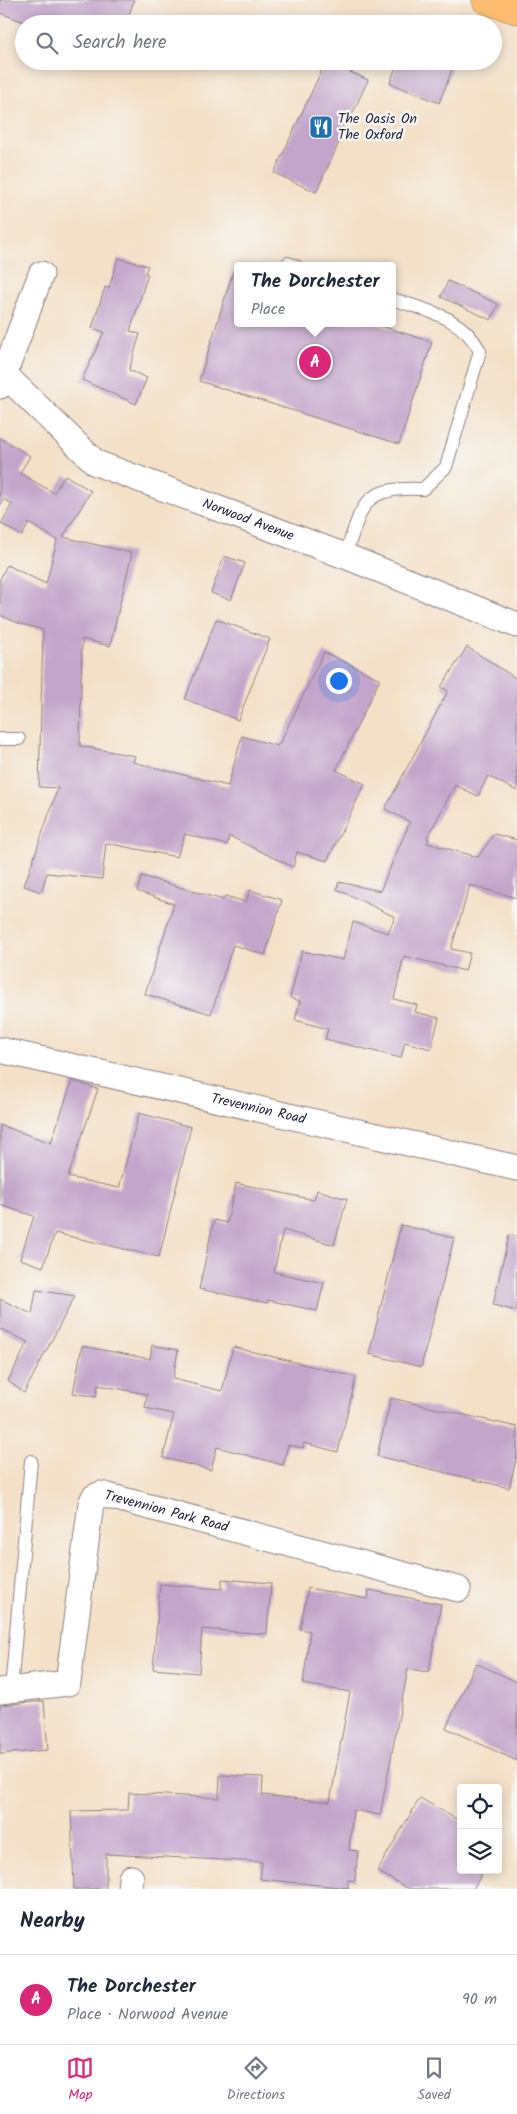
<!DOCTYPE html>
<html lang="en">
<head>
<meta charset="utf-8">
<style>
	body { margin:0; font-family:Kalam,sans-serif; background:#f6f6f7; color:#1f2937 }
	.controls { position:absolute; right:15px; bottom:15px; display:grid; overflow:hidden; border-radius:5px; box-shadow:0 2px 12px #0003 }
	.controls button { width:45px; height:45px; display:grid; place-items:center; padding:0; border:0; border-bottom:1px solid #e0e1e3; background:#fff; color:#1f2937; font:25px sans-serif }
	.you { position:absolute; left:338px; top:680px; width:18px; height:18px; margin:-12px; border:4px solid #fff; border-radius:50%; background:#1a73e8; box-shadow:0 0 0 8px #1a73e833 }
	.badge { display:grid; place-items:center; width:32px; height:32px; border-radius:50%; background:#db2777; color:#fff; font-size:16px; font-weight:700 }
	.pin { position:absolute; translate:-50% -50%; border:2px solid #fff; box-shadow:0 1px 5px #0006 }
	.popup { position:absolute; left:234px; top:262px; width:162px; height:65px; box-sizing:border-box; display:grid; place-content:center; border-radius:5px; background:#fff; filter:drop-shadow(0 1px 4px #0005); font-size:16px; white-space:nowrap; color:#747a83 }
	.popup b { font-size:19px; color:#1f2937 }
	.popup::after { content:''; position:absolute; left:50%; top:100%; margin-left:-10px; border:10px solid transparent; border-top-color:#fff }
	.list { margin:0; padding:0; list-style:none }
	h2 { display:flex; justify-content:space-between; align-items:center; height:65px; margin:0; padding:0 20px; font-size:21px }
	h2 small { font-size:16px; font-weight:400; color:#747a83 }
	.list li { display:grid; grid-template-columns:32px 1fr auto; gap:15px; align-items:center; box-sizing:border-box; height:90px; padding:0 20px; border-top:1px solid #e0e1e3 }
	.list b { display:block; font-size:19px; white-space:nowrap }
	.list p { margin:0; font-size:16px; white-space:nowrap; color:#747a83 }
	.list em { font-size:16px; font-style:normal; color:#747a83 }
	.icon { flex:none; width:28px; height:28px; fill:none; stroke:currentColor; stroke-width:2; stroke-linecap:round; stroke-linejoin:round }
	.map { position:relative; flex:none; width:517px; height:1889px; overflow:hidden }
	.search { position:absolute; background:#fff; box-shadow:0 2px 12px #0003; left:15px; right:15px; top:15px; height:55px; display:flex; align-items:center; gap:12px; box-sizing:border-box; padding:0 18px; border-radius:28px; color:#747a83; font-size:19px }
	.sheet { height:155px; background:#fff }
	nav { display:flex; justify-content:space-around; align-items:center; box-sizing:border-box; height:70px; border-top:1px solid #e0e1e3; background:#fff; font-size:14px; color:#747a83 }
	nav a { display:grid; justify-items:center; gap:2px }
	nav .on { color:#db2777 }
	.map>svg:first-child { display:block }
	.building { fill:#c3a4cb }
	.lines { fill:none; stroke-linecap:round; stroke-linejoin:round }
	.lane-casing { stroke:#8b8181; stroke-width:14 }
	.street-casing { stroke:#8b8181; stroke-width:27 }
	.primary-casing { stroke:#8b8181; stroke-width:29 }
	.lane { stroke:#fff; stroke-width:12 }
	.street { stroke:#fff; stroke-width:25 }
	.primary { stroke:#febc70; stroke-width:28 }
	.labels { text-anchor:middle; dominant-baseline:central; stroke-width:5; stroke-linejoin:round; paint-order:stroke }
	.poi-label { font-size:14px; fill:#22223b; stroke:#f6f6f2; text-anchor:start }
	.street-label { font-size:14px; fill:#22223b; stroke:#f6f6f2 }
</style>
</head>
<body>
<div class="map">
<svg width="517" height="1889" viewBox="0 0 517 1889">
	<rect width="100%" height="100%" fill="#f6f6f2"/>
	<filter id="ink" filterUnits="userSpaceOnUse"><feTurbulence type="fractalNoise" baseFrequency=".02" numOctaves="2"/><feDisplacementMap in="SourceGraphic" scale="10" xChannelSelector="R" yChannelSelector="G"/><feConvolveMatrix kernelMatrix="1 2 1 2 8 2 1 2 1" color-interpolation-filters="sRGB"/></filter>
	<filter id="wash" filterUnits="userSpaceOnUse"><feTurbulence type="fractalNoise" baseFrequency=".0096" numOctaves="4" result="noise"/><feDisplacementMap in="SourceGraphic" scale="20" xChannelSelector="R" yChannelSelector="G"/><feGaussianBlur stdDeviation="1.12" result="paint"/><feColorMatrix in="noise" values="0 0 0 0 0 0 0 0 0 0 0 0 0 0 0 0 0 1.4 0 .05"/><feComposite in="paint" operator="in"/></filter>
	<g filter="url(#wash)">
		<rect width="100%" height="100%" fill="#f4e0c7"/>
		<g id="blocks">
			<g class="building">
				<polygon points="0,0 134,0 126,24 30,24 0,13"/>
				<polygon points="326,61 368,80 316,192 274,173"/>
				<polygon points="398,61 444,61 454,65 439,103 390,83"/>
				<polygon points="118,258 148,266 145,273 148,274 130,331 140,334 129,370 147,378 136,404 82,380 104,332 92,328 105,287 109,288"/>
				<polygon points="233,272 238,273 238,323 372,323 432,342 399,444 199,381"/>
				<polygon points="448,281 498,304 491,320 441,297"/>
				<polygon points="0,438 30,456 20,473 54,493 65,475 91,491 63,537 132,553 110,646 82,639 80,746 135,756 133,762 228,786 242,736 277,746 280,743 324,652 380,679 336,770 365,784 327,861 297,852 293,867 229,836 227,845 185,834 177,857 106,843 102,879 47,873 41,892 24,886 58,788 39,787 43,630 18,623 0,615 0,579 7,565 46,584 57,540 29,523 22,536 1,524 12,504 4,499 0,506"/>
				<polygon points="224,556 245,563 231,600 211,593"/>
				<polygon points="216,619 270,639 238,720 185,699"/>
				<polygon points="467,647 517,679 517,791 488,776 478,796 455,785 427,838 429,839 427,843 478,857 494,834 517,840 517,898 470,885 451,949 470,953 465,971 404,956 394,999 417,1005 415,1012 439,1018 431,1049 405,1042 401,1058 325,1039 328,1029 295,1020 300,1001 290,998 302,951 343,960 353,922 388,933 395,917 337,889 339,882 380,891 410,822 385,809 448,691 441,687"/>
				<polygon points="142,876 223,900 225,896 246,902 250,890 282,900 265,955 233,945 211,1014 145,994 174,904 137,891"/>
				<polygon points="72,1081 98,1089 68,1177 119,1188 139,1113 191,1127 159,1257 55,1233 43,1267 20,1259 34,1216 0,1205 0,1125 51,1143"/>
				<polygon points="236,1183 314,1200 317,1190 347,1199 334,1245 283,1230 274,1272 324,1283 317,1311 268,1300 267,1303 199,1289 214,1220 227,1223"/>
				<polygon points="401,1225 454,1238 421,1367 369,1354"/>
				<polygon points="509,1235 517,1236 517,1311 493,1305"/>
				<polygon points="36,1290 75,1296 24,1393 8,1381 28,1342 0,1329 0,1299 32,1314"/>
				<polygon points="152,1345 178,1350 173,1379 222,1391 233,1347 356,1377 338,1452 304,1443 303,1448 288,1445 283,1465 217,1447 211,1470 163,1458 174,1414 145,1408 147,1394 98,1385 96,1397 73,1393 82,1346 150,1359"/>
				<polygon points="391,1398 517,1427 517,1456 509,1488 377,1456"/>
				<polygon points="222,1579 271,1583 267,1634 202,1629 199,1673 153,1669 160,1584 222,1589"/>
				<polygon points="308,1588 368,1599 369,1590 441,1604 429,1672 408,1669 380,1815 353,1810 349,1850 358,1851 355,1881 348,1880 348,1888 260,1879 262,1862 106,1854 106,1889 74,1889 71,1811 128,1810 129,1793 219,1798 220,1775 263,1777 262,1795 330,1802 350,1692 303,1684 310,1631 300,1629"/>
				<polygon points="476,1663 517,1682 517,1761 446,1728"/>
				<polygon points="44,1701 48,1750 0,1754 0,1705"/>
				<polygon points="420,1798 461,1822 461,1870 484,1870 473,1889 409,1889 377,1871"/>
			</g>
		</g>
	</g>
	<g filter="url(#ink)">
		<use href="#blocks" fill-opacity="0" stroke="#8b8181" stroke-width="1"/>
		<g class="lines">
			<g class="lane-casing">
				<g id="lane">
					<polyline points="288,263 296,266"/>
					<path d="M 345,556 C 363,505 361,486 423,489 L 446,467 L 480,351 C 462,316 427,311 392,299"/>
					<polyline points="0,739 19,739"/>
					<polyline points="11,1690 31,1461"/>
				</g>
			</g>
			<g class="street-casing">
				<g id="street">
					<path id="s1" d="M 5,375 L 96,463 L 345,556 L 517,625"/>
					<polyline points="0,386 41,274"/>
					<path id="s2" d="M 0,1050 L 517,1168"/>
					<path id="s3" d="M 0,1691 L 68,1683 L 91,1503 L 94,1497 L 101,1494 L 458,1589"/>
					<polyline points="130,1889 131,1878"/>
				</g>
			</g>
			<g class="primary-casing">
				<polyline id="primary" points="486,0 517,10"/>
			</g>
			<use href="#lane" class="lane"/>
			<use href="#street" class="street"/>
			<use href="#primary" class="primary"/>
		</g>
	</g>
	<defs>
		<g id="restaurant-square" transform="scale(1.25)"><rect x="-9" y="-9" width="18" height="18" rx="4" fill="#1f6fb2" stroke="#f6f6f2"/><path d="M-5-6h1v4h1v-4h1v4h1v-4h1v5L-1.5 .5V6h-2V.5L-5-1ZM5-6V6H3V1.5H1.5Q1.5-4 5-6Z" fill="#fff"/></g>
	</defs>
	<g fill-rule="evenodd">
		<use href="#restaurant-square" x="321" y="127"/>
	</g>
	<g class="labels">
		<g class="poi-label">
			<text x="338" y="119">The Oasis On<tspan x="338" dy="16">The Oxford</tspan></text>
		</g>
		<g class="street-label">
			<text stroke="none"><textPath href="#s1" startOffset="289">Norwood Avenue</textPath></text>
			<text stroke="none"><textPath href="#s2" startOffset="265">Trevennion Road</textPath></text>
			<text stroke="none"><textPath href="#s3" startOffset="332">Trevennion Park Road</textPath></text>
		</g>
	</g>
</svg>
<div class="controls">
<button><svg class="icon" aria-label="locate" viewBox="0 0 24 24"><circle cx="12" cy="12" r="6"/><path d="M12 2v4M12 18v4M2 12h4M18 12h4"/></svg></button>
<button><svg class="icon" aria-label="layers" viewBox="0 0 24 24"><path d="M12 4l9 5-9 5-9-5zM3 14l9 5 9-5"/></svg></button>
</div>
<div class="you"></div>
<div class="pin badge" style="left:315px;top:362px">A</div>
<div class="popup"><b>The Dorchester</b>Place</div>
<div class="search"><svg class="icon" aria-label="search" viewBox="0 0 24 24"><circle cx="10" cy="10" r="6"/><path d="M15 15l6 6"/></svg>Search here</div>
</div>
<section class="sheet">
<h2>Nearby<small></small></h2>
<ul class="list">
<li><span class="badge">A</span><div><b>The Dorchester</b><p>Place · Norwood Avenue</p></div><em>90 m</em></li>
</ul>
</section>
<nav>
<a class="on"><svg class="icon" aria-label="map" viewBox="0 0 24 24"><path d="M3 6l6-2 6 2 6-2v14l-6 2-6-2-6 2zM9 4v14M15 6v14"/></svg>Map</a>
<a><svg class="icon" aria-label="directions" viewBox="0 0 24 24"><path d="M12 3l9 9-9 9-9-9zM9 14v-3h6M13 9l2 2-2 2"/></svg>Directions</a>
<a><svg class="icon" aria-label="saved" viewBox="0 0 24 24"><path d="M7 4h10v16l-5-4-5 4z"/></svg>Saved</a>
</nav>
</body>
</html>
